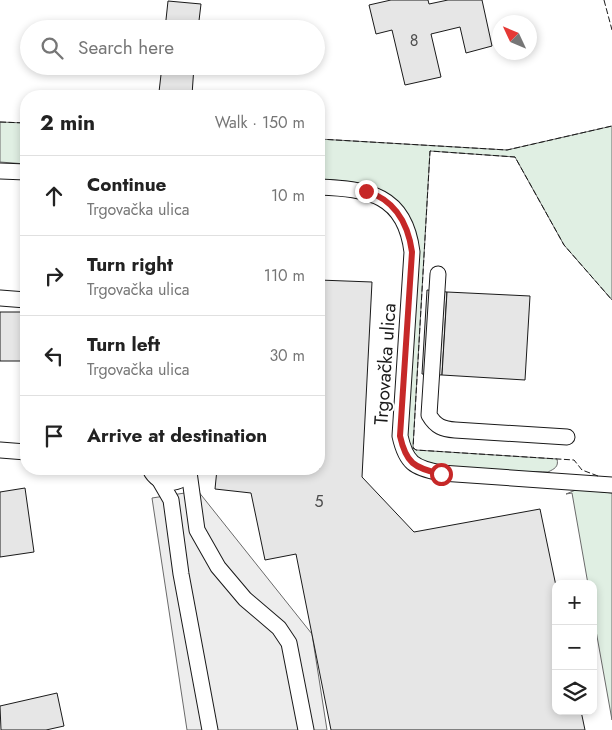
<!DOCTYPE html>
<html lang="en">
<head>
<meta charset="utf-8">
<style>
	body { margin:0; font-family:Jost,sans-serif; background:#f6f6f6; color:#222 }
	.controls { position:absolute; right:15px; bottom:15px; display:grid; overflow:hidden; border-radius:10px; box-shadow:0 2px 8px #0003 }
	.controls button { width:45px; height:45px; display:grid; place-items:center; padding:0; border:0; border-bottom:1px solid #e0e0e0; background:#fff; color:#222; font:25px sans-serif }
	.compass { position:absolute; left:492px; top:15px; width:45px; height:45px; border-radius:50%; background:#fff; box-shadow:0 2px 8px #0003; rotate:314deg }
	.stop { position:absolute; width:15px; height:15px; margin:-11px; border:4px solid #c62828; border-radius:50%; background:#fff }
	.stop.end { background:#c62828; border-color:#fff; box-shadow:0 1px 5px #0008 }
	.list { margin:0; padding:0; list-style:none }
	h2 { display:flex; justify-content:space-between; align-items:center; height:65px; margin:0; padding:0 20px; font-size:21px }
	h2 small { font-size:16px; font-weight:400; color:#767676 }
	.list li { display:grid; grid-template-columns:32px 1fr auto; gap:15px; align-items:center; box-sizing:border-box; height:80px; padding:0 20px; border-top:1px solid #e0e0e0 }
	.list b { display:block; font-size:19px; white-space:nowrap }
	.list p { margin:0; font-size:16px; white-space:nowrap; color:#767676 }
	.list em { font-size:16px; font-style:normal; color:#767676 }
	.icon { flex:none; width:28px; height:28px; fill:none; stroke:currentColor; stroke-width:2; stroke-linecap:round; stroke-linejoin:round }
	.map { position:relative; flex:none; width:612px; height:730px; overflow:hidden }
	.search { position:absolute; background:#fff; box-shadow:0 2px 8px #0003; left:20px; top:20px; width:305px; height:55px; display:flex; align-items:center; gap:12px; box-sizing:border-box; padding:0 18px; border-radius:28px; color:#767676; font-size:19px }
	.panel { position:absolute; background:#fff; box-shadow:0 2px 8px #0003; left:20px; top:90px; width:305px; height:385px; border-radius:20px }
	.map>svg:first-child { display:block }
	.green { fill:#e0efe3; stroke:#6a6a6a }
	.parking { fill:#ededed; stroke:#6a6a6a }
	.building { fill:#e6e6e6; stroke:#1a1a1a }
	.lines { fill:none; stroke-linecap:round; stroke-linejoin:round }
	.minor-casing { stroke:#1a1a1a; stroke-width:17 }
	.minor { stroke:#fff; stroke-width:15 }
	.fence { stroke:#1a1a1a; stroke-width:1; stroke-dasharray:6 2.5; stroke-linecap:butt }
	.route { stroke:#c62828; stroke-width:6 }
	.labels { text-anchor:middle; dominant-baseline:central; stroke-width:4; stroke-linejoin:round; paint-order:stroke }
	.number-label { font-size:16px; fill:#4d4d4d }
	.street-label { font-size:19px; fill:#1a1a1a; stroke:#fff }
</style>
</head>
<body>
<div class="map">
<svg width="612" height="730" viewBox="0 0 612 730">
	<rect width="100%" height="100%" fill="#fff"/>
	<g class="green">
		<polygon points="0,122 26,123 26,164 0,162"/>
		<path d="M 612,126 L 612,300 L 564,245 L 515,157 L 430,151 L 413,447 L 416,450 L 557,459 C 559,467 554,469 548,472 C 520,471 447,472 425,462 C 415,457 411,448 407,438 L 417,239 C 402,186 367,182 319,179 L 319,139 L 507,150 Z"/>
		<polygon points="578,489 612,493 612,720 593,614 593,584 588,584 572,493 566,494"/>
	</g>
	<polygon class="parking" points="198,491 312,634 327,730 187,730 152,498"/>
	<g class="building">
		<polygon points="391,0 428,0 429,4 448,0 482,0 492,46 466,53 460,27 431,34 441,77 405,85 392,30 376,34 369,5"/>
		<polygon points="168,1 201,4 198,29 165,29"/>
		<polygon points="162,66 194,66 192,95 159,92"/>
		<polygon points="319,280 372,282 362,477 414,532 540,509 556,586 556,711 581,711 585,730 331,730 296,554 265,560 251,493 215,489 217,469 319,469"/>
		<polygon points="427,290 447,292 442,375 422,374"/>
		<polygon points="447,292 530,296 525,380 442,375"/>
		<rect x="0" y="312" width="26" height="49"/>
		<polygon points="25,488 34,552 0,557 0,492"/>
		<polygon points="57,693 64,726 46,730 1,730 0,706"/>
	</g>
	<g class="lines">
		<g class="minor-casing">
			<g id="minor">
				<polyline points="0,171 26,172"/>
				<path d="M 319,187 C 368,189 405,194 412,252 L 400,436 C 406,463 414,468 441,473 L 612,485"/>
				<path d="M 438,274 L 429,415 C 436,427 443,429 455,430 L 567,437"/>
				<polyline points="0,298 26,300"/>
				<polyline points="0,450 26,452"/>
				<path d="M 150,469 C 158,487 182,487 191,469"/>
				<polyline points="189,472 197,530 218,567 245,599 279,628 289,643 306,730"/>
				<polyline points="160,481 171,500 181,574 210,730"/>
			</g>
		</g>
		<use href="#minor" class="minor"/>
		<g class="fence">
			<polyline points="604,0 612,30"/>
			<polyline points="0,122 26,123"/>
			<polyline points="319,139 507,150 612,126"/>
			<polyline points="598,476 582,470 574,460 416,450 413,448 430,151 515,157 564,245 612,300"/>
		</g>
	</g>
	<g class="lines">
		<path class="route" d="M 366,191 C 395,200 408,223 412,252 L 400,436 C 406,463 414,468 441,474"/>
	</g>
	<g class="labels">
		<g class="number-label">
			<text x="414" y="40">8</text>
			<text x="319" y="501">5</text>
		</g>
		<g class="street-label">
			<text transform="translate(385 364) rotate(-86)">Trgovačka ulica</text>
		</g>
	</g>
</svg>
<div class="controls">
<button>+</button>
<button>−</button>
<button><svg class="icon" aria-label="layers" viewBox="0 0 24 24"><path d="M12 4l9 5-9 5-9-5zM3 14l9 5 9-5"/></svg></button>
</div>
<svg class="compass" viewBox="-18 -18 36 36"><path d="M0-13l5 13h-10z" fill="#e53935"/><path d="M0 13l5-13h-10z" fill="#767676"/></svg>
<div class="stop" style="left:441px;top:474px"></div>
<div class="stop end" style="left:366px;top:191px"></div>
<div class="search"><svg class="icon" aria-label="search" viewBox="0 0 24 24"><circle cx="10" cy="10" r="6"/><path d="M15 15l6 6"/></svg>Search here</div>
<section class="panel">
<h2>2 min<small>Walk · 150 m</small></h2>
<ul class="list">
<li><svg class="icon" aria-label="ahead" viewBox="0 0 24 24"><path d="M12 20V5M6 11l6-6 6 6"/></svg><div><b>Continue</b><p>Trgovačka ulica</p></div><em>10 m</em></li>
<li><svg class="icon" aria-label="right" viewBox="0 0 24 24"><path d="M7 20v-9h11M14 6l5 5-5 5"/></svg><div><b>Turn right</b><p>Trgovačka ulica</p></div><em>110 m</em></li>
<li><svg class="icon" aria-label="left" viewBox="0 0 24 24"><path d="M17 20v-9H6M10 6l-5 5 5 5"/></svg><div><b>Turn left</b><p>Trgovačka ulica</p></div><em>30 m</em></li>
<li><svg class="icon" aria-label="arrive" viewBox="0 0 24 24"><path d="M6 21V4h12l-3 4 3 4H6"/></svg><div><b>Arrive at destination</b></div></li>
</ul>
</section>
</div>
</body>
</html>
